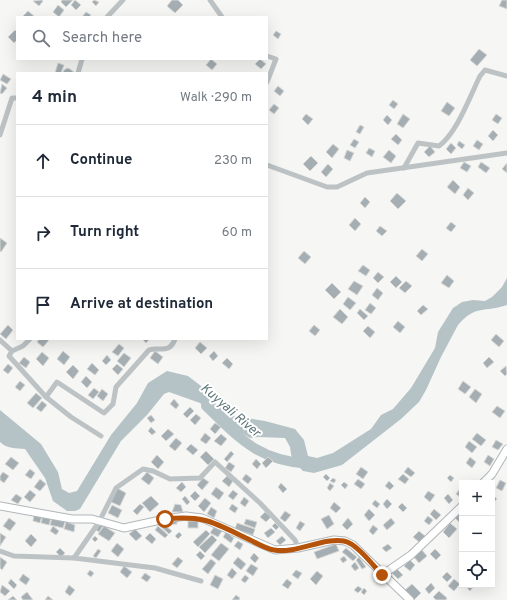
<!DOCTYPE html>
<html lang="en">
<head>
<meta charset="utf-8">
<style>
	body { margin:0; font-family:Overpass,sans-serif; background:#f6f6f7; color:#1f2937 }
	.controls { position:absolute; right:12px; bottom:12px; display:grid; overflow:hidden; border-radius:0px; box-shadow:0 4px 16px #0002 }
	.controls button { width:36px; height:36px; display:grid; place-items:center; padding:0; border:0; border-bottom:1px solid #e0e1e3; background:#fff; color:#1f2937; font:20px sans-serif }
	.stop { position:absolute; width:12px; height:12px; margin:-9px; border:3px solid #b45309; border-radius:50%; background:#fff }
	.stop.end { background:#b45309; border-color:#fff; box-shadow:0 1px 4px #0008 }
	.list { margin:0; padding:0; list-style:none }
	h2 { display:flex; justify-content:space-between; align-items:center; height:52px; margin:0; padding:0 16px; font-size:17px }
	h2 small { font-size:13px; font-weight:400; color:#747a83 }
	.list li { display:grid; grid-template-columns:26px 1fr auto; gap:12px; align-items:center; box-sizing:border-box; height:72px; padding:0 16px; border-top:1px solid #e0e1e3 }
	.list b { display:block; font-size:15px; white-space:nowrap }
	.list em { font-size:13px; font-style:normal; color:#747a83 }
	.icon { flex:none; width:22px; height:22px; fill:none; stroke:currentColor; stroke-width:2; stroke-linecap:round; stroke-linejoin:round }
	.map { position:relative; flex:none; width:507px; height:600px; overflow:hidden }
	.search { position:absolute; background:#fff; box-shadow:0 4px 16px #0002; left:16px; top:16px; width:252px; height:44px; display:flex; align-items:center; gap:10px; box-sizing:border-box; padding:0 14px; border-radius:0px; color:#747a83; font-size:15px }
	.panel { position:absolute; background:#fff; box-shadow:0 4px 16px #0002; left:16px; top:72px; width:252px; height:268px; border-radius:0px }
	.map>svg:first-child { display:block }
	.water { fill:#b6c3c6 }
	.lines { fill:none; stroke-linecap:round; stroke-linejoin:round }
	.river { stroke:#b6c3c6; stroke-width:10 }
	.building { fill:#a5afb3; stroke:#d8d8d6 }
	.major-casing { stroke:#b1b7ba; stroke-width:9 }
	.minor { stroke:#bdc3c5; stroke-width:5 }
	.major { stroke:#fff; stroke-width:7 }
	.route { stroke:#b45309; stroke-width:5 }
	.labels { text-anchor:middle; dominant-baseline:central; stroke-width:4; stroke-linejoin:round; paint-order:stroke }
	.water-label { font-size:13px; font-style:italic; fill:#5e7578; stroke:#fff }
</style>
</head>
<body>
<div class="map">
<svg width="507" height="600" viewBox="0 0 507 600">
	<rect width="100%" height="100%" fill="#f6f6f4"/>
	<path class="water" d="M 507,278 L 507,305 C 484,313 476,304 458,325 L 441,357 L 426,390 L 419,402 L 401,419 L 342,465 L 314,473 L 303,471 L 292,460 L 290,447 L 285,438 L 258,437 L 250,438 L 231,427 L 200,403 L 169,392 L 164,394 L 147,415 L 121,441 L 80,509 L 75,511 L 67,511 L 53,501 L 45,478 L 25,449 C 16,448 7,449 0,442 L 0,410 L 41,444 L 58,472 L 62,489 L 69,493 L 77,491 L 111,435 L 137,403 L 148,383 L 167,371 L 188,376 L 201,386 L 209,397 L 228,415 L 265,421 L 295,429 L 304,440 L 308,456 L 317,458 L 333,453 L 371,429 L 381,415 L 393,409 L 411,388 L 435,348 L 438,332 L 453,308 L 462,302 L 473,300 L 485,301 L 492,297 L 502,287 Z"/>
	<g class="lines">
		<path class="river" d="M 206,406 C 241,440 258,460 309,464"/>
	</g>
	<g class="building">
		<polygon points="42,0 43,1 39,6 33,1"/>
		<polygon points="62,0 73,0 66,7 61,2"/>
		<polygon points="75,0 81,5 76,10 71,5"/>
		<polygon points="94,0 99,2 96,6 92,2"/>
		<polygon points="172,0 178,0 183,5 175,13 167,6"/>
		<polygon points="502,0 507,0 507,9 499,6"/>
		<polygon points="58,5 64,10 59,17 53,12"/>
		<polygon points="28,11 35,17 22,17"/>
		<polygon points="86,12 91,15 89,17 82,17"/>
		<polygon points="15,30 17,32 17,40 14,43 8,37"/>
		<polygon points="276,31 281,34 278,39 273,35"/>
		<polygon points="479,49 487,55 477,66 470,60"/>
		<polygon points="211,59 217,64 212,70 206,65"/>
		<polygon points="260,59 266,64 261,69 255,64"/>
		<polygon points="58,63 64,65 61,73 55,73"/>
		<polygon points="67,68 70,69 75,73 64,73 63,71"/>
		<polygon points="3,74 11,79 7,84 0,80"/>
		<polygon points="2,84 7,88 2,94 0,93"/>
		<polygon points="278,86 284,91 280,96 274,91"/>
		<polygon points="393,100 398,104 394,109 389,105"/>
		<polygon points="447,102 455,108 449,116 441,111"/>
		<polygon points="274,104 279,108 274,114 269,110"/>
		<polygon points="306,114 313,119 308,125 302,119"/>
		<polygon points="403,114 410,119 403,128 397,124"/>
		<polygon points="496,114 502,118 498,124 492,120"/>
		<polygon points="387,115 392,120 388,125 383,120"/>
		<polygon points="360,125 364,127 360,134 356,132"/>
		<polygon points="493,130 498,135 493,141 488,136"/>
		<polygon points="396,134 402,140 398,145 391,139"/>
		<polygon points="354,139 359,142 355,148 350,145"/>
		<polygon points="477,140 483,144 479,150 473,146"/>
		<polygon points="459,141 465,145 462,149 457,145"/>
		<polygon points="451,143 456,148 451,154 446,149"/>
		<polygon points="333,144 339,149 332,158 326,152"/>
		<polygon points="430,146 435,152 429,157 424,152"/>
		<polygon points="369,148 375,151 372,157 366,153"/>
		<polygon points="347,150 354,153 350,161 344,158"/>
		<polygon points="389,150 396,156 391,163 383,157"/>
		<polygon points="311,156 318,163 310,171 303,164"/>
		<polygon points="464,162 471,166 467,172 460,168"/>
		<polygon points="481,162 490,168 486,173 478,167"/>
		<polygon points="507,163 507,173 502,169"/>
		<polygon points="328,164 333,169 326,177 321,172"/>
		<polygon points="453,180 460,187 455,194 447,187"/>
		<polygon points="468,188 474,193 468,200 463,195"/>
		<polygon points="397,193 406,201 398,209 390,201"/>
		<polygon points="365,197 370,202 365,208 360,203"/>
		<polygon points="355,218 361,224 355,231 349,225"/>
		<polygon points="451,222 456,226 451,232 446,228"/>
		<polygon points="380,226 387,231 382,236 376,231"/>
		<polygon points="0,238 7,243 1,252 0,251"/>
		<polygon points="422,249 428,254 422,261 416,256"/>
		<polygon points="304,251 311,257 305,264 298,258"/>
		<polygon points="363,265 370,270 366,276 358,271"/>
		<polygon points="378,272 384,277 378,283 373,278"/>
		<polygon points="447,275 454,281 449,288 441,283"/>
		<polygon points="396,276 402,282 396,288 390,282"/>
		<polygon points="354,281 363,286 357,295 348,289"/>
		<polygon points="406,281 412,286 405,293 399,288"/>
		<polygon points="332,283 341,292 334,299 325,290"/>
		<polygon points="377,288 383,293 378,300 372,295"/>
		<polygon points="348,297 356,303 350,310 343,304"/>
		<polygon points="370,303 376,308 371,314 365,310"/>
		<polygon points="423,305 428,309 421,315 417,311"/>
		<polygon points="340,309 348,317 342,324 333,317"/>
		<polygon points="360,309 368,316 364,320 357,313"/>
		<polygon points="398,321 405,327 400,333 393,327"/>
		<polygon points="8,325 13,330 6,339 0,334"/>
		<polygon points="314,325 320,330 315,336 309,331"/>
		<polygon points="368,326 375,332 370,338 363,331"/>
		<polygon points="496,334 504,341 499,347 491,340"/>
		<polygon points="39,339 47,339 49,340 43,347 37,342"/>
		<polygon points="142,339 150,339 146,343"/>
		<polygon points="200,342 207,348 201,354 195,348"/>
		<polygon points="119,344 124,348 118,356 112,352"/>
		<polygon points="63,351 70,357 64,365 57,359"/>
		<polygon points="155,351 163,357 158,364 150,358"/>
		<polygon points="214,351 218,356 213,361 209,356"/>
		<polygon points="42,352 49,358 43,366 36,359"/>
		<polygon points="124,353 131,358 124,367 117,361"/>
		<polygon points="107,355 111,360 106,365 102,361"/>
		<polygon points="24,357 30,362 26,368 19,363"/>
		<polygon points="489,357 494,362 487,368 483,363"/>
		<polygon points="227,358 233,364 229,369 222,363"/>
		<polygon points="92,363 99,370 95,375 87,369"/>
		<polygon points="8,364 13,368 8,374 3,370"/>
		<polygon points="117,364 123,369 118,375 112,369"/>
		<polygon points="73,365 79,371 73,379 66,372"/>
		<polygon points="506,366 507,374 505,376 500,371"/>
		<polygon points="86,376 92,382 87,388 81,382"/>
		<polygon points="20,381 25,385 20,391 15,387"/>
		<polygon points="463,381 471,387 465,394 458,389"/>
		<polygon points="94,388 99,392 93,399 88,395"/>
		<polygon points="102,389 108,394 103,401 97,396"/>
		<polygon points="475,389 482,394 476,403 469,397"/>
		<polygon points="36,393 42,398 33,408 27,403"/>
		<polygon points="174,399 179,405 176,409 170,404"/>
		<polygon points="42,401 47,405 41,412 36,408"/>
		<polygon points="497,406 505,411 500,418 492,412"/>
		<polygon points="190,407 194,411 187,418 183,414"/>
		<polygon points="196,414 201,418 195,425 190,420"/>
		<polygon points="151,415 155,420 151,423 147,418"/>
		<polygon points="215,423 221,427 215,434 210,429"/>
		<polygon points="151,427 156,432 152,435 148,431"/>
		<polygon points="168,429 174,434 166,441 161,436"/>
		<polygon points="205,433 211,438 206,444 200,440"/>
		<polygon points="477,433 486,440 481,446 472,439"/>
		<polygon points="221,434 227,439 221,446 214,441"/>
		<polygon points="176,438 182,443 175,451 169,446"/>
		<polygon points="496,440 503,444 498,450 492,447"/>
		<polygon points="469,441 477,447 472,453 465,447"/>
		<polygon points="191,444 198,450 193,455 186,449"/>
		<polygon points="206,451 214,459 208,465 200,457"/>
		<polygon points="231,451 234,454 227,462 224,459"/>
		<polygon points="157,455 164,462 158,469 151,462"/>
		<polygon points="488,455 494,459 490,466 484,462"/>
		<polygon points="11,457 19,463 13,470 5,464"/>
		<polygon points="268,457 273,461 266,468 262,463"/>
		<polygon points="470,457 476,462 472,468 466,463"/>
		<polygon points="256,459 261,464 257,469 252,464"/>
		<polygon points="229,462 235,466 231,472 225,468"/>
		<polygon points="361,467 368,472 363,479 356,474"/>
		<polygon points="408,467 415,473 411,477 404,472"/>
		<polygon points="30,469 35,473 31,479 25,475"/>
		<polygon points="3,472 9,476 4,483 0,480 0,476"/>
		<polygon points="147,472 154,478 149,485 141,479"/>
		<polygon points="246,474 252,479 248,484 242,479"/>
		<polygon points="326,474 330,478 327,481 323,477"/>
		<polygon points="403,474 409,479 405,484 398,479"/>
		<polygon points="450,475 454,478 451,482 447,478"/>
		<polygon points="227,476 233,481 229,487 222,481"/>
		<polygon points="203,478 209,482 202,490 197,485"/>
		<polygon points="333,478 336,480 334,483 330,481"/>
		<polygon points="40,479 46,484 40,491 34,487"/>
		<polygon points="358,479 365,484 361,489 354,484"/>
		<polygon points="500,480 506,483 502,491 496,488"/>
		<polygon points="389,481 394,486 390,490 385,486"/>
		<polygon points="182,482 186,487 181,492 176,488"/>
		<polygon points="344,482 348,485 345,489 341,485"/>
		<polygon points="281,483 287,489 283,493 278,487"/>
		<polygon points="330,483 334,486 330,491 327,488"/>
		<polygon points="216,487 224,493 219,500 211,494"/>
		<polygon points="117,488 126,493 120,506 111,502"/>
		<polygon points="30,490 36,495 30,502 24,497"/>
		<polygon points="233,490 238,494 233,500 228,496"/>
		<polygon points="459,490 462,492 460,497 456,494"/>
		<polygon points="195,491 200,496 195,501 190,496"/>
		<polygon points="428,491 435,495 430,502 424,497"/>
		<polygon points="16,494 22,498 18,504 11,500"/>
		<polygon points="448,494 453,500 449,504 444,498"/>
		<polygon points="492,494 497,499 492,504"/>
		<polygon points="151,496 159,504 150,512 142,503"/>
		<polygon points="185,496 190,502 187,505 182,499"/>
		<polygon points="244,497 249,501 245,507 240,503"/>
		<polygon points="205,498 211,503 204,512 198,506"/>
		<polygon points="387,499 392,504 387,509 383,504"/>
		<polygon points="375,500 380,504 377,508 372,504"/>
		<polygon points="334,502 341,508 336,513 330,508"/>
		<polygon points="402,503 407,508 403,512 398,507"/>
		<polygon points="140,504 144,507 137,515 133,511"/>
		<polygon points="175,504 181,505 183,512 172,512"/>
		<polygon points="232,504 238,508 235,513 229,509"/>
		<polygon points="112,505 122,510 118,518 108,513"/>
		<polygon points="211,507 217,511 214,518 207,514"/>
		<polygon points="369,509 375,515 369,521 364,515"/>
		<polygon points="434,509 441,515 436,520 430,514"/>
		<polygon points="285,511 291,515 285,522 280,518"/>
		<polygon points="462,511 462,521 460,523 454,517"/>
		<polygon points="265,512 271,517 266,522 260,517"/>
		<polygon points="34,514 42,516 40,523 33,521"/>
		<polygon points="43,515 51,518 49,525 41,523"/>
		<polygon points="329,515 334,524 327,529 321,519"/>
		<polygon points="428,516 433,520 429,525 424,521"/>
		<polygon points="9,518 16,523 10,531 3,526"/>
		<polygon points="52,518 65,522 63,528 50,525"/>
		<polygon points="348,518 353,524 347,530 342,525"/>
		<polygon points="391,518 395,523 387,530 383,525"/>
		<polygon points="246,519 257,522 255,528 244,524"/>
		<polygon points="177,521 177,524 165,525 165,522"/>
		<rect x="188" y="521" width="10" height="7"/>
		<polygon points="300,521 305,524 300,531 296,528"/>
		<polygon points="66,522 75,525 74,532 64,529"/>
		<polygon points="162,523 172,531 169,534 160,526"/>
		<polygon points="237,523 255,529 253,535 235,529"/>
		<polygon points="275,523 279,527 276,530 272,526"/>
		<polygon points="450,523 457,529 449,538 443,532"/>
		<polygon points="100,524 103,526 99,532 96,530"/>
		<polygon points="373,525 378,529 373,535 369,531"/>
		<polygon points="53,526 59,531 56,535 50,531"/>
		<polygon points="104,526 115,533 109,541 98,534"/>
		<polygon points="158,526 168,535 165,538 155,530"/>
		<polygon points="214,527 222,531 218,537 210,533"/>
		<polygon points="271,528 275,532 268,538 264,533"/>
		<polygon points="135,529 142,536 136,541 129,534"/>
		<polygon points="206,530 210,534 198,547 193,542"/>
		<polygon points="419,531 425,536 419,542 413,537"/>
		<polygon points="179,532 182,535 178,539 175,536"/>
		<polygon points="226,532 234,538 231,543 223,537"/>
		<polygon points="0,533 6,537 0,546"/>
		<polygon points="150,533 156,539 152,544 145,538"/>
		<polygon points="31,534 37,540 31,547 25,541"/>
		<polygon points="212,535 217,540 205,553 199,547"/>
		<polygon points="95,536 98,539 95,542 92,539"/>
		<polygon points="282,536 286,540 280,545 276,541"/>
		<polygon points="238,541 243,544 240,550 234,546"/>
		<polygon points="117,543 124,549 118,557 111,551"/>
		<polygon points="221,543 229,549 219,561 211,555"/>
		<polygon points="336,544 339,551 317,559 314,552"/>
		<polygon points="388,544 392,548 386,552 382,548"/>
		<polygon points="60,548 65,553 61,557 56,552"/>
		<polygon points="346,548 357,557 353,561 342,552"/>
		<polygon points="98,549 101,551 96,558 93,556"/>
		<polygon points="421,549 427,556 419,563 413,556"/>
		<polygon points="435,549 441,555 436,560 430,554"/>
		<polygon points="200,551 205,556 201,560 196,555"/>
		<polygon points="254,553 259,558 255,563 250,558"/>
		<polygon points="344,556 347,560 343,563 340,559"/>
		<polygon points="0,557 7,562 2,570 0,568"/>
		<polygon points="178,557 183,561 177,568 172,564"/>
		<polygon points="238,557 246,564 241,570 233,563"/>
		<polygon points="359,557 366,567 362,569 356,560"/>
		<polygon points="211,559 216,563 208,574 202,569"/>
		<polygon points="410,560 415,565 410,571 404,566"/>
		<polygon points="355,562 359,568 355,571 351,566"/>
		<polygon points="251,564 258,568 253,576 246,571"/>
		<polygon points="124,566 132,572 127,578 120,572"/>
		<polygon points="232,568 237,573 232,579 227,575"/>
		<polygon points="397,569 403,575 398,579 392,573"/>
		<polygon points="90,570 94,573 91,577 87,574"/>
		<polygon points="296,570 302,573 298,579 292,575"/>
		<polygon points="317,571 323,576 316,585 310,579"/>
		<polygon points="447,572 452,577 447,582 442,577"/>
		<polygon points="145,573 151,577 147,582 141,578"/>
		<polygon points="23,574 30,579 26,585 19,580"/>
		<polygon points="215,575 223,579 218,589 210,585"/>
		<polygon points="245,575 249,578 245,583 241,580"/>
		<polygon points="11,579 17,585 14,589 8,583"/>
		<polygon points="287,579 292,583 288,589 282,585"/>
		<polygon points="454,579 460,584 454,591 448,586"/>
		<polygon points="431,583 435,588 429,594 425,589"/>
		<polygon points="412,584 421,593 414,600 405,590"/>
		<polygon points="2,585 10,591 5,596 0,592"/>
		<polygon points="69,585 75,590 70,596 65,592"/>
		<polygon points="464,585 475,585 470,591"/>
		<polygon points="358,586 362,589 358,593 354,590"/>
		<polygon points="364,588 367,591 364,595 361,592"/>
		<polygon points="439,591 447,598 446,600 436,600 433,597"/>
		<polygon points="27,592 33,600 23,600 21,597"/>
		<polygon points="236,595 240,598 239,600 232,600"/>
		<polygon points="13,596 17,600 8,600"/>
		<polygon points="48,596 53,600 45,600"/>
	</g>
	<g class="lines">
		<g class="major-casing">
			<g id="major">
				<polyline points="483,483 492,474 507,449"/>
				<polyline points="0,506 72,519 92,519 124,528 165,519 186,516 202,518 275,550 298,548 334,540 345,541 353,545 410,600"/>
				<polyline points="382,575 411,555 462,506"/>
			</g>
		</g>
		<g class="minor">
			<polyline points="210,0 222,17"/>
			<polyline points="107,17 123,0"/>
			<polyline points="267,56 276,59 267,82"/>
			<polyline points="78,73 82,59"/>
			<polyline points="0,135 12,98 17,98"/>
			<polyline points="267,165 327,187 337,187 367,173 507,153"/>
			<path d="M 404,168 L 418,143 L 439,146 C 457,133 470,96 480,76 L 485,70 L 507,76"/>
			<polyline points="0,340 12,351 9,356 46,397 71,417 101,436"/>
			<polyline points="12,351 23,346 30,339"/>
			<path d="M 46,397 L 57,382 L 104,413 L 113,404 L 116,387 L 149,350 C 159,346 169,355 175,339"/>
			<polyline points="0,551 14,556 74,558"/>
			<polyline points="201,581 155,568 74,558 99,522 116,488 143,469 153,471 170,479 200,478 215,462 260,503 295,540 298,548"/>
		</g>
		<use href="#major" class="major"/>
	</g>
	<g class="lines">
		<path class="route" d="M 165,519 C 203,515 213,522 246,538 C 255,542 265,549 274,550 C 296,554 324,537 344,541 C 356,543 373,565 382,575"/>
	</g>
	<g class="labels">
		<g class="water-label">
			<text transform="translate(230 411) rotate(41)">Kuyyali River</text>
		</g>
	</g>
</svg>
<div class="controls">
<button>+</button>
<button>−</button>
<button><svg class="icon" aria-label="locate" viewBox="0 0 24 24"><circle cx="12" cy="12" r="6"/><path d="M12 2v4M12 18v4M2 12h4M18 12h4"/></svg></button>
</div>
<div class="stop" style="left:165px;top:519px"></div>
<div class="stop end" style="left:382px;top:575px"></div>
<div class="search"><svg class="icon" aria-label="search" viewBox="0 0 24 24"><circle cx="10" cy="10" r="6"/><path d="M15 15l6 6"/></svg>Search here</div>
<section class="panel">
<h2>4 min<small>Walk · 290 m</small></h2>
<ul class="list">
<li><svg class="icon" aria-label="ahead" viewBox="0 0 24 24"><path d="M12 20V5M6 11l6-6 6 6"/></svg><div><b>Continue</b></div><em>230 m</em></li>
<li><svg class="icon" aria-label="right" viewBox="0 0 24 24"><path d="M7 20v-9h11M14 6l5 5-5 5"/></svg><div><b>Turn right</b></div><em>60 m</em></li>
<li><svg class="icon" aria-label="arrive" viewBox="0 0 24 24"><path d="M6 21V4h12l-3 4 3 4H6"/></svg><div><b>Arrive at destination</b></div></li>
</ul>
</section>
</div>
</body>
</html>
